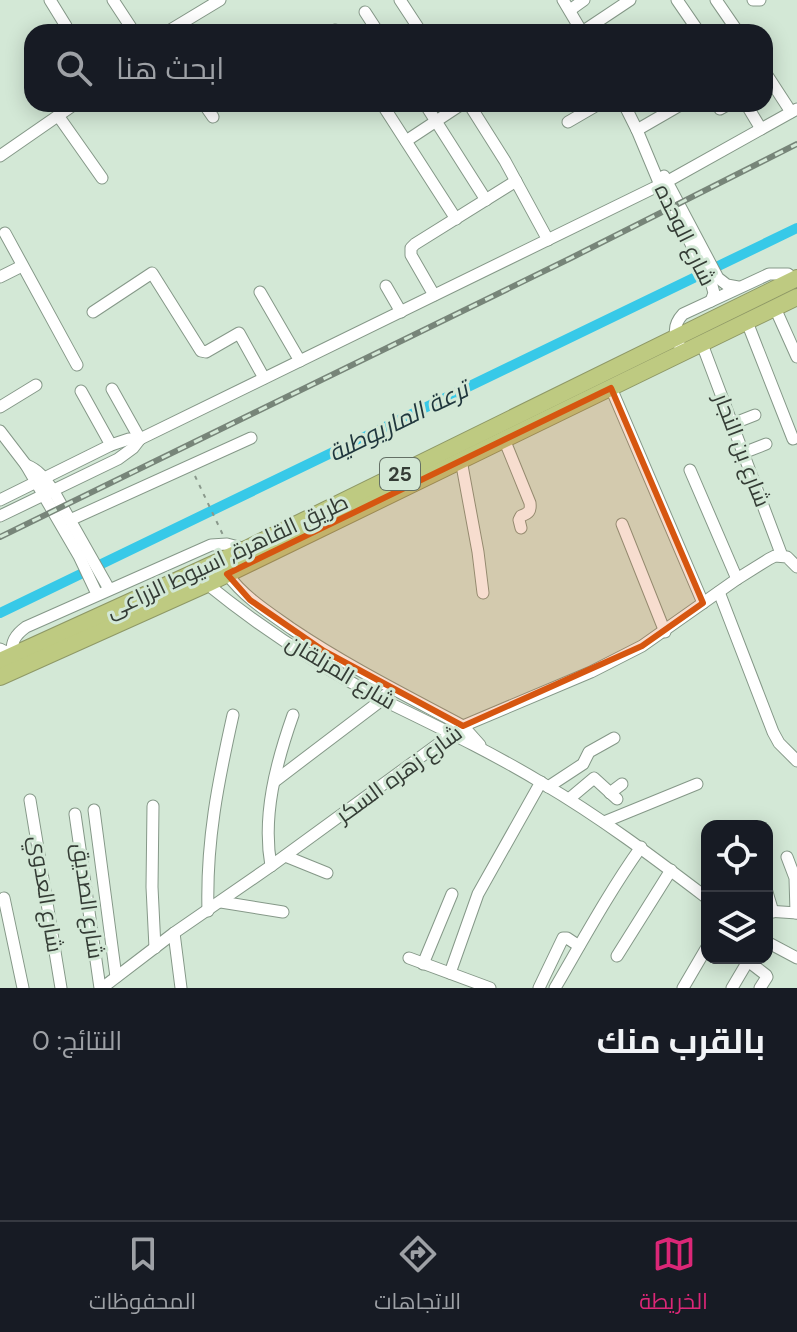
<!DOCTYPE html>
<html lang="ar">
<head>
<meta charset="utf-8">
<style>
	body { margin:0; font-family:"DM Sans",Cairo,sans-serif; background:#242831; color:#f1f3f6; direction:rtl }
	.controls { position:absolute; right:24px; bottom:24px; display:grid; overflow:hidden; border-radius:16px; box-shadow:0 4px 20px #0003 }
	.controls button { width:72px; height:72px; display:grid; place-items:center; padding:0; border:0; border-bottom:2px solid #363941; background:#171b24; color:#f1f3f6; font:40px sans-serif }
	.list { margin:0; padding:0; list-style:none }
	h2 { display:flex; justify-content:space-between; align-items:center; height:104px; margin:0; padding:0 32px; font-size:34px }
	h2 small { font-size:26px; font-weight:400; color:#9ea1a6 }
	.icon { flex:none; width:44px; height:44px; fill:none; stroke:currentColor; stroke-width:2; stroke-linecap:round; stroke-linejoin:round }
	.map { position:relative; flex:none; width:797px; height:988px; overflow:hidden; direction:ltr }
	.search { position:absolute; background:#171b24; box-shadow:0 4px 20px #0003; left:24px; right:24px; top:24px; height:88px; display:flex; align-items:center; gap:20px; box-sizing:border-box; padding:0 28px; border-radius:24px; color:#9ea1a6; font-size:30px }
	.sheet { height:232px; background:#171b24 }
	nav { display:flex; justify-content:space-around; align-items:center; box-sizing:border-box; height:112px; border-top:2px solid #363941; background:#171b24; font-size:22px; color:#9ea1a6 }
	nav a { display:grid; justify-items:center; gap:4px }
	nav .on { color:#db2777 }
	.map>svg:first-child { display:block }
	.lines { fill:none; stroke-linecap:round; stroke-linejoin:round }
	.canal { stroke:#37c9e8; stroke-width:10 }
	.minor-casing { stroke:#859888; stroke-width:13 }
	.highway-casing { stroke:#8e9866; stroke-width:18 }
	.path { stroke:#89988b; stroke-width:2; stroke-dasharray:4 6; stroke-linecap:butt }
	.minor { stroke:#fff; stroke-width:11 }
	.highway { stroke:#beca81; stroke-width:16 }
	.rail-casing { stroke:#778579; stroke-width:6 }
	.rail { stroke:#d3e8d6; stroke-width:3; stroke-dasharray:9; stroke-linecap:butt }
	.marked { fill:#d65610; fill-opacity:0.2; stroke:#d65610; stroke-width:6; stroke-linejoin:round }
	.labels { text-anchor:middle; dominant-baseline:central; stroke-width:6; stroke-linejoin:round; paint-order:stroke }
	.shield { fill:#d3e8d6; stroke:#647065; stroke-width:2 }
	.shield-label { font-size:20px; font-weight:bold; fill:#343c35 }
	.street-label { font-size:22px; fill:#343c35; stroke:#d3e8d6 }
	.water-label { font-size:24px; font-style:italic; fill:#1f363c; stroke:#d3e8d6 }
</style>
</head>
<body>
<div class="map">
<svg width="797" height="988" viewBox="0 0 797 988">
	<rect width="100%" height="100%" fill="#d3e8d6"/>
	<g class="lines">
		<polyline class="canal" points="0,613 797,228"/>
		<g class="minor-casing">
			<g id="minor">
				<polyline points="50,0 66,26"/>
				<polyline points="113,0 134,32"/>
				<polyline points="400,0 421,32"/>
				<polyline points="563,0 582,32"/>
				<polyline points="677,0 699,32"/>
				<polyline points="716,0 738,32"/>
				<polyline points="753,0 760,0"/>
				<polyline points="570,10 584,0"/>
				<polyline points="365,12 378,32"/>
				<polyline points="335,30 336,32"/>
				<polyline points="167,32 220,0"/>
				<polyline points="582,32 630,0"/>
				<polyline points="765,72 791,112"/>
				<polyline points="204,104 213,117"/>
				<polyline points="382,104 456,219"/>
				<polyline points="425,104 486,200"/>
				<polyline points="469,104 505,161 548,240"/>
				<polyline points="624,104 637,130 660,185 711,282 714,293 711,301"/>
				<polyline points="746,104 761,129"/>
				<polyline points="720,109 729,104"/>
				<polyline points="59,117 102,178"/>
				<polyline points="568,122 599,104"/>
				<polyline points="637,130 682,104"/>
				<polyline points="406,141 462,104"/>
				<polyline points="0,156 75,104"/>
				<polyline points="664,176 718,278 727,285 738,287"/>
				<polyline points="5,233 77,365"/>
				<polyline points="0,277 22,266"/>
				<polyline points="386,286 401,312"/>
				<polyline points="260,292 300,361"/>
				<polyline points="434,295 411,255 411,248 415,244 516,181"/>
				<polyline points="775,308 797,357"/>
				<polyline points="93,312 152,273 201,351 206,352 239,333 264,378"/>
				<polyline points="747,322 793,439"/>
				<polyline points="702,344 782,556"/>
				<path d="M 683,353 C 676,338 670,328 683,314 L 769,274 L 788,274 L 797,281"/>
				<polyline points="611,388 703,603"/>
				<polyline points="112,389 140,439"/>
				<polyline points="81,391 111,445"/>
				<polyline points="0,407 36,385"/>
				<polyline points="732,424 755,415"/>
				<polyline points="0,431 26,465 79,556 97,594"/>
				<path d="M 504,439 L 530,503 C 531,511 529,513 521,516 L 519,520 L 521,528"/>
				<polyline points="743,453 766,444"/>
				<polyline points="461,460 478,552 483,593"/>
				<path d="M 26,465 C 39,470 45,479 53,490 L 109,589"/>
				<polyline points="690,470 737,579"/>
				<polyline points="0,500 111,445 129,439 140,439 668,181 797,109"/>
				<polyline points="0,516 118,459 133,448 140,439"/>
				<polyline points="70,520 251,438"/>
				<polyline points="622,524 665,632"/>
				<path d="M 227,574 C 245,598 268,612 292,629 C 347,666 405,695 463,726 L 480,745"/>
				<path d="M 207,584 C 261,628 323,668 385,701 C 438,727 491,752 542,783 C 600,817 653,857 707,898"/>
				<polyline points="719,592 773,732 779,743 797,761"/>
				<path d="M 0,649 L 12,655 C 11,642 15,635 26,627 L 211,545 L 227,544 L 246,549"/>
				<polyline points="275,781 383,699 385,695"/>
				<polyline points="548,787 583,764 589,752 614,738"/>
				<polyline points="610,793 622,784"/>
				<polyline points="569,799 594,778 617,799"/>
				<polyline points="30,800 61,988"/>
				<polyline points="153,806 152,887 155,948"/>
				<polyline points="94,810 116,977"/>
				<polyline points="75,814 100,988"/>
				<polyline points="604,822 697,784"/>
				<polyline points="285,856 327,873"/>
				<polyline points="787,857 795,878 796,913"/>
				<path d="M 271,866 C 262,816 276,763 293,715"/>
				<polyline points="767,892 773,912"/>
				<polyline points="4,898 23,988"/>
				<polyline points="221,902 283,912"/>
				<path d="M 208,911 C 206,842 218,782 233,715"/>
				<polyline points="767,911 797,913"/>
				<polyline points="174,933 181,988"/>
				<polyline points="767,942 797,958"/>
				<polyline points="617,956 671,870"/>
				<polyline points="409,958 490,988"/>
				<polyline points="744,958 766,975 767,977 760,988"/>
				<polyline points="423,964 452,894"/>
				<polyline points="450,973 478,894 541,782"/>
				<polyline points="102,988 174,933 271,866 463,726 591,672 642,646 737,579 769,559 775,556 787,557 797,567"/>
				<polyline points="539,988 563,938 567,938 579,946"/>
				<path d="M 555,988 C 583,940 609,892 641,847"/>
				<polyline points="683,988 707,947"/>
				<polyline points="732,988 748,961"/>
			</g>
		</g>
		<g class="highway-casing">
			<g id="highway">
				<polyline points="0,661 246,549 797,278"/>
				<polyline points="0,677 207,584 797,297"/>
			</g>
		</g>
		<polyline class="path" points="195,476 223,535"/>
		<use href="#minor" class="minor"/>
		<use href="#highway" class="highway"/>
		<g class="rail-casing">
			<polyline id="rail" points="0,537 571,258 797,144"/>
		</g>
		<use href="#rail" class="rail"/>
	</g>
	<path class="marked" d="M 611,388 L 703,603 L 642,646 L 463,726 L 324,651 L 250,600 L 227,574 Z"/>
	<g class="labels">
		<rect class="shield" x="380" y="458" width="40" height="32" rx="6"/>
		<g class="shield-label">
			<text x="400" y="474">25</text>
		</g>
		<g class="street-label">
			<text transform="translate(685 235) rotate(64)">شارع الوحده</text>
			<text transform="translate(742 450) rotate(69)">شارع بن النجار</text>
			<text transform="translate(227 556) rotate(-25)">طريق القاهرة, اسيوط الزراعى</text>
			<text transform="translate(341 672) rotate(31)">شارع المزلقان</text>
			<text transform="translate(399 774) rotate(-36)">شارع زهره السكر</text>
			<text transform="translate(46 894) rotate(81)">شارع العدوي</text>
			<text transform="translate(88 901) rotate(82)">شارع الصديق</text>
		</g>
		<g class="water-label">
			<text transform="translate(398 421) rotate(-26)">ترعة الماريوطية</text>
		</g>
	</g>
</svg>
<div class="controls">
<button><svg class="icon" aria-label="locate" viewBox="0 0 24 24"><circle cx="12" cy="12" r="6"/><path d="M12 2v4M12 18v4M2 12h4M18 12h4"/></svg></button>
<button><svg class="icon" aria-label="layers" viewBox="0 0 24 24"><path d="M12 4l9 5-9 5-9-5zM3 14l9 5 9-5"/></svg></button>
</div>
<div class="search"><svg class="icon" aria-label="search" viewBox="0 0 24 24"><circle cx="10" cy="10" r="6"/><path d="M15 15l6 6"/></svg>ابحث هنا</div>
</div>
<section class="sheet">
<h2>بالقرب منك<small>النتائج: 0</small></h2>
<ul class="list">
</ul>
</section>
<nav>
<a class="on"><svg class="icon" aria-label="map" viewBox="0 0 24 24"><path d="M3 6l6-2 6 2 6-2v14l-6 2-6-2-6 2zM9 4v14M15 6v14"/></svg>الخريطة</a>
<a><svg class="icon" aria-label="directions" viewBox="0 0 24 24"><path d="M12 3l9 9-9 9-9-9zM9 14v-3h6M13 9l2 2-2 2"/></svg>الاتجاهات</a>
<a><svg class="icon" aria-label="saved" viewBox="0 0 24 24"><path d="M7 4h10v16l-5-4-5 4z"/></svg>المحفوظات</a>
</nav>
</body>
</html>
